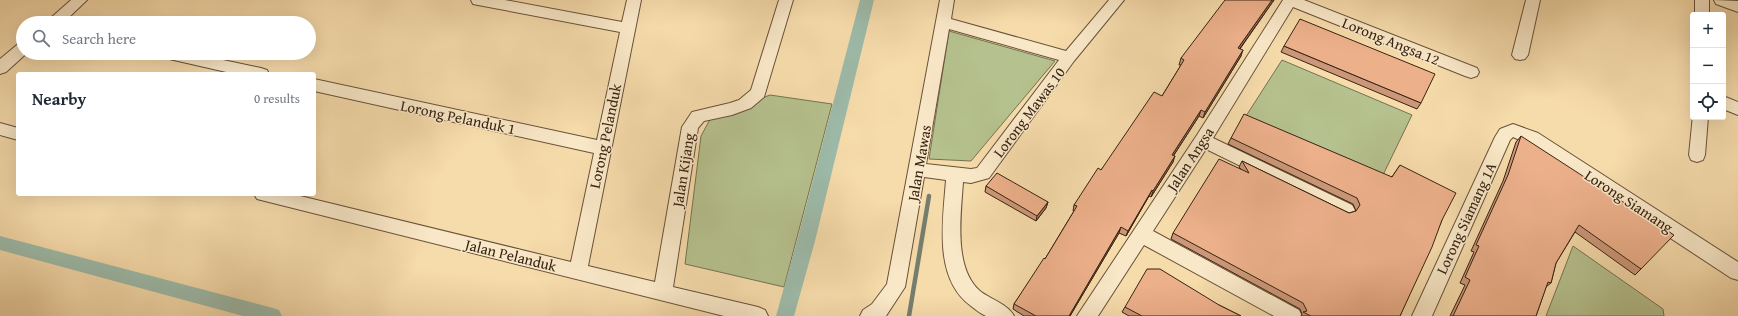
<!DOCTYPE html>
<html lang="en">
<head>
<meta charset="utf-8">
<style>
	body { margin:0; font-family:"Gentium Book Plus",serif; background:#f6f6f7; color:#1f2937 }
	.controls { position:absolute; right:12px; top:12px; display:grid; overflow:hidden; border-radius:4px; box-shadow:0 4px 16px #0002 }
	.controls button { width:36px; height:36px; display:grid; place-items:center; padding:0; border:0; border-bottom:1px solid #e0e1e3; background:#fff; color:#1f2937; font:20px sans-serif }
	.list { margin:0; padding:0; list-style:none }
	h2 { display:flex; justify-content:space-between; align-items:center; height:52px; margin:0; padding:0 16px; font-size:17px }
	h2 small { font-size:13px; font-weight:400; color:#747a83 }
	.icon { flex:none; width:22px; height:22px; fill:none; stroke:currentColor; stroke-width:2; stroke-linecap:round; stroke-linejoin:round }
	.map { position:relative; flex:none; width:1738px; height:316px; overflow:hidden }
	.search { position:absolute; background:#fff; box-shadow:0 4px 16px #0002; left:16px; top:16px; width:300px; height:44px; display:flex; align-items:center; gap:10px; box-sizing:border-box; padding:0 14px; border-radius:22px; color:#747a83; font-size:15px }
	.panel { position:absolute; background:#fff; box-shadow:0 4px 16px #0002; left:16px; top:72px; width:300px; height:124px; border-radius:4px }
	.map>svg:first-child { display:block }
	.green { fill:#b5c18e; stroke:#767250 }
	.lines { fill:none; stroke-linecap:round; stroke-linejoin:round }
	.stream { stroke:#757e6e; stroke-width:4.5 }
	.canal { fill:#9dbbaa; fill-rule:evenodd }
	.minor-casing { stroke:#685139; stroke-width:2 }
	.minor { fill:#f9e8c8; fill-rule:evenodd }
	.wall { fill:#cb9778; stroke:#382313 }
	.shaded-wall { fill:#a57b61; stroke:#382313 }
	.building { fill:#ecb08b; stroke:#382313 }
	.labels { text-anchor:middle; dominant-baseline:central; stroke-width:3; stroke-linejoin:round; paint-order:stroke }
	.street-label { font-size:15px; fill:#382313; stroke:#f9e8c8 }
</style>
</head>
<body>
<div class="map">
<svg width="1738" height="316" viewBox="0 0 1738 316">
	<rect width="100%" height="100%" fill="#f6dbab"/>
	<filter id="stains"><feTurbulence type="fractalNoise" baseFrequency=".005" numOctaves="4"/><feColorMatrix values="0 0 0 0 .2 0 0 0 0 .09 0 0 0 0 .02 0 0 0 .5 -.17"/></filter>
	<radialGradient id="worn" r=".72"><stop offset=".6" stop-color="#630" stop-opacity="0"/><stop offset="1" stop-color="#630" stop-opacity=".3"/></radialGradient>
	<g class="green">
		<polygon points="949,31 1055,61 971,161 929,159"/>
		<polygon points="1282,60 1412,115 1382,177 1246,116"/>
		<polygon points="770,95 832,104 784,287 685,264 701,136 714,112 744,105"/>
		<polygon points="1573,246 1663,309 1664,316 1546,316"/>
	</g>
	<g class="lines">
		<polyline class="stream" points="909,316 929,196"/>
		<g class="canal">
			<polygon points="860,0 874,0 815,241 794,316 776,316 797,241"/>
			<polygon points="0,236 273,308 279,310 282,316 243,316 0,250"/>
		</g>
		<g class="minor-casing">
			<g id="minor">
				<polygon points="71,0 87,0 63,23 45,23"/>
				<polygon points="471,0 505,0 622,22 627,0 641,0 588,266 655,282 682,127 692,112 730,103 739,100 751,90 779,0 793,0 764,97 751,108 732,115 704,121 698,128 673,287 758,307 765,310 768,316 724,316 257,199 254,194 292,194 571,262 594,153 314,91 314,79 597,140 620,32 478,5 473,4"/>
				<path d="M 940,0 L 954,0 L 951,19 L 1066,51 L 1109,0 L 1124,0 L 1074,61 L 989,178 L 971,183 L 963,182 C 961,214 953,268 980,291 C 990,299 1008,304 1014,316 C 1006,316 994,316 986,316 C 981,314 975,309 971,306 C 933,278 943,221 946,180 L 924,177 L 905,287 L 886,316 L 860,316 L 863,310 L 872,304 L 887,284 ZM 949,29 L 1059,60 L 977,168 L 971,169 L 926,164 Z"/>
				<polygon points="1283,0 1304,0 1477,68 1479,72 1477,76 1471,78 1465,76 1293,7 1213,138 1352,205 1355,210 1352,215 1346,217 1340,215 1206,149 1153,231 1299,310 1302,316 1274,316 1144,245 1098,316 1077,316 1197,135"/>
				<polygon points="1526,0 1540,0 1528,55 1525,59 1520,60 1515,59 1512,55"/>
				<rect x="1695" y="0" width="14" height="15"/>
				<polygon points="1714,0 1738,1 1738,12 1716,4"/>
				<polygon points="23,43 23,53 27,53 6,72 0,74 0,59 18,44"/>
				<polygon points="157,53 190,53 261,68 267,70 269,74 235,74 165,58 160,57"/>
				<polygon points="1723,96 1738,102 1738,115 1723,109"/>
				<polygon points="1693,115 1693,117 1708,117 1705,155 1703,160 1697,162 1691,160 1689,155"/>
				<polygon points="0,123 18,128 18,140 0,135"/>
				<polygon points="1513,124 1538,133 1738,262 1738,280 1731,278 1526,143 1513,137 1510,140 1432,316 1412,316 1495,137 1500,129"/>
			</g>
		</g>
		<use href="#minor" class="minor"/>
	</g>
	<g class="wall">
		<polygon points="1274,0 1240,49 1241,56 1203,118 1199,116 1174,155 1173,162 1151,197 1149,196 1126,236 1119,233 1070,316 1024,316 1013,309 1014,304 1045,259 1074,211 1073,211 1074,205 1101,170 1162,96 1181,65 1179,65 1181,58"/>
		<polygon points="1284,46 1421,103 1417,109 1281,52"/>
		<polygon points="1521,136 1641,269 1635,275 1575,232 1556,263 1551,283 1546,287 1536,316 1450,316 1465,285 1460,283 1474,252 1471,251 1503,181 1516,142"/>
		<polygon points="1231,138 1392,177 1400,165 1442,220 1400,316 1301,316 1302,314 1300,309 1171,239 1173,233 1241,169 1239,167 1242,161 1349,213 1356,211 1353,204 1228,144"/>
		<polygon points="986,186 1048,202 1046,208 1036,221 985,192"/>
		<polygon points="1219,305 1241,316 1129,316 1122,312 1125,307"/>
	</g>
	<g class="shaded-wall">
		<polygon points="1272,0 1274,0 1236,54 1238,48"/>
		<polygon points="1243,50 1241,56 1203,118 1205,112"/>
		<polygon points="1201,110 1199,116 1170,161 1172,155"/>
		<polygon points="1175,156 1173,162 1151,197 1153,191"/>
		<polygon points="1152,190 1149,196 1126,236 1128,231"/>
		<polygon points="1048,202 1046,208 1036,221 1037,216"/>
		<polygon points="1121,227 1119,233 1070,316 1069,316"/>
	</g>
	<g class="building">
		<polygon points="1225,0 1272,0 1238,48 1243,50 1205,112 1201,110 1172,155 1175,156 1153,191 1152,190 1128,231 1121,227 1069,316 1036,316 1014,304 1044,258 1045,259 1077,206 1074,205 1098,168 1101,170 1154,92 1162,96 1184,60 1181,58"/>
		<polygon points="1300,19 1435,74 1421,103 1284,46"/>
		<polygon points="1244,114 1392,177 1400,165 1456,193 1442,220 1432,247 1400,316 1311,316 1303,312 1307,311 1303,303 1173,233 1219,159 1249,173 1242,161 1349,213 1356,211 1360,205 1357,198 1231,138"/>
		<polygon points="1521,136 1674,235 1641,269 1579,225 1556,263 1551,283 1548,282 1536,316 1453,316 1470,280 1465,277 1479,246 1476,245 1508,175"/>
		<polygon points="997,173 1048,202 1037,216 986,186"/>
		<polygon points="1147,269 1160,269 1219,305 1241,316 1142,316 1125,307"/>
	</g>
	<g class="labels">
		<g class="street-label">
			<text transform="translate(1391 41) rotate(22)">Lorong Angsa 12</text>
			<text transform="translate(1029 112) rotate(-53)">Lorong Mawas 10</text>
			<text transform="translate(458 117) rotate(12)">Lorong Pelanduk 1</text>
			<text transform="translate(605 136) rotate(-78)">Lorong Pelanduk</text>
			<text transform="translate(1190 159) rotate(-57)">Jalan Angsa</text>
			<text transform="translate(919 163) rotate(-80)">Jalan Mawas</text>
			<text transform="translate(683 170) rotate(-81)">Jalan Kijang</text>
			<text transform="translate(1629 201) rotate(33)">Lorong Siamang</text>
			<text transform="translate(1466 218) rotate(-65)">Lorong Siamang 1A</text>
			<text transform="translate(511 255) rotate(14)">Jalan Pelanduk</text>
		</g>
	</g>
	<rect width="100%" height="100%" filter="url(#stains)"/>
	<rect width="100%" height="100%" fill="url(#worn)"/>
</svg>
<div class="controls">
<button>+</button>
<button>−</button>
<button><svg class="icon" aria-label="locate" viewBox="0 0 24 24"><circle cx="12" cy="12" r="6"/><path d="M12 2v4M12 18v4M2 12h4M18 12h4"/></svg></button>
</div>
<div class="search"><svg class="icon" aria-label="search" viewBox="0 0 24 24"><circle cx="10" cy="10" r="6"/><path d="M15 15l6 6"/></svg>Search here</div>
<section class="panel">
<h2>Nearby<small>0 results</small></h2>
<ul class="list">
</ul>
</section>
</div>
</body>
</html>
